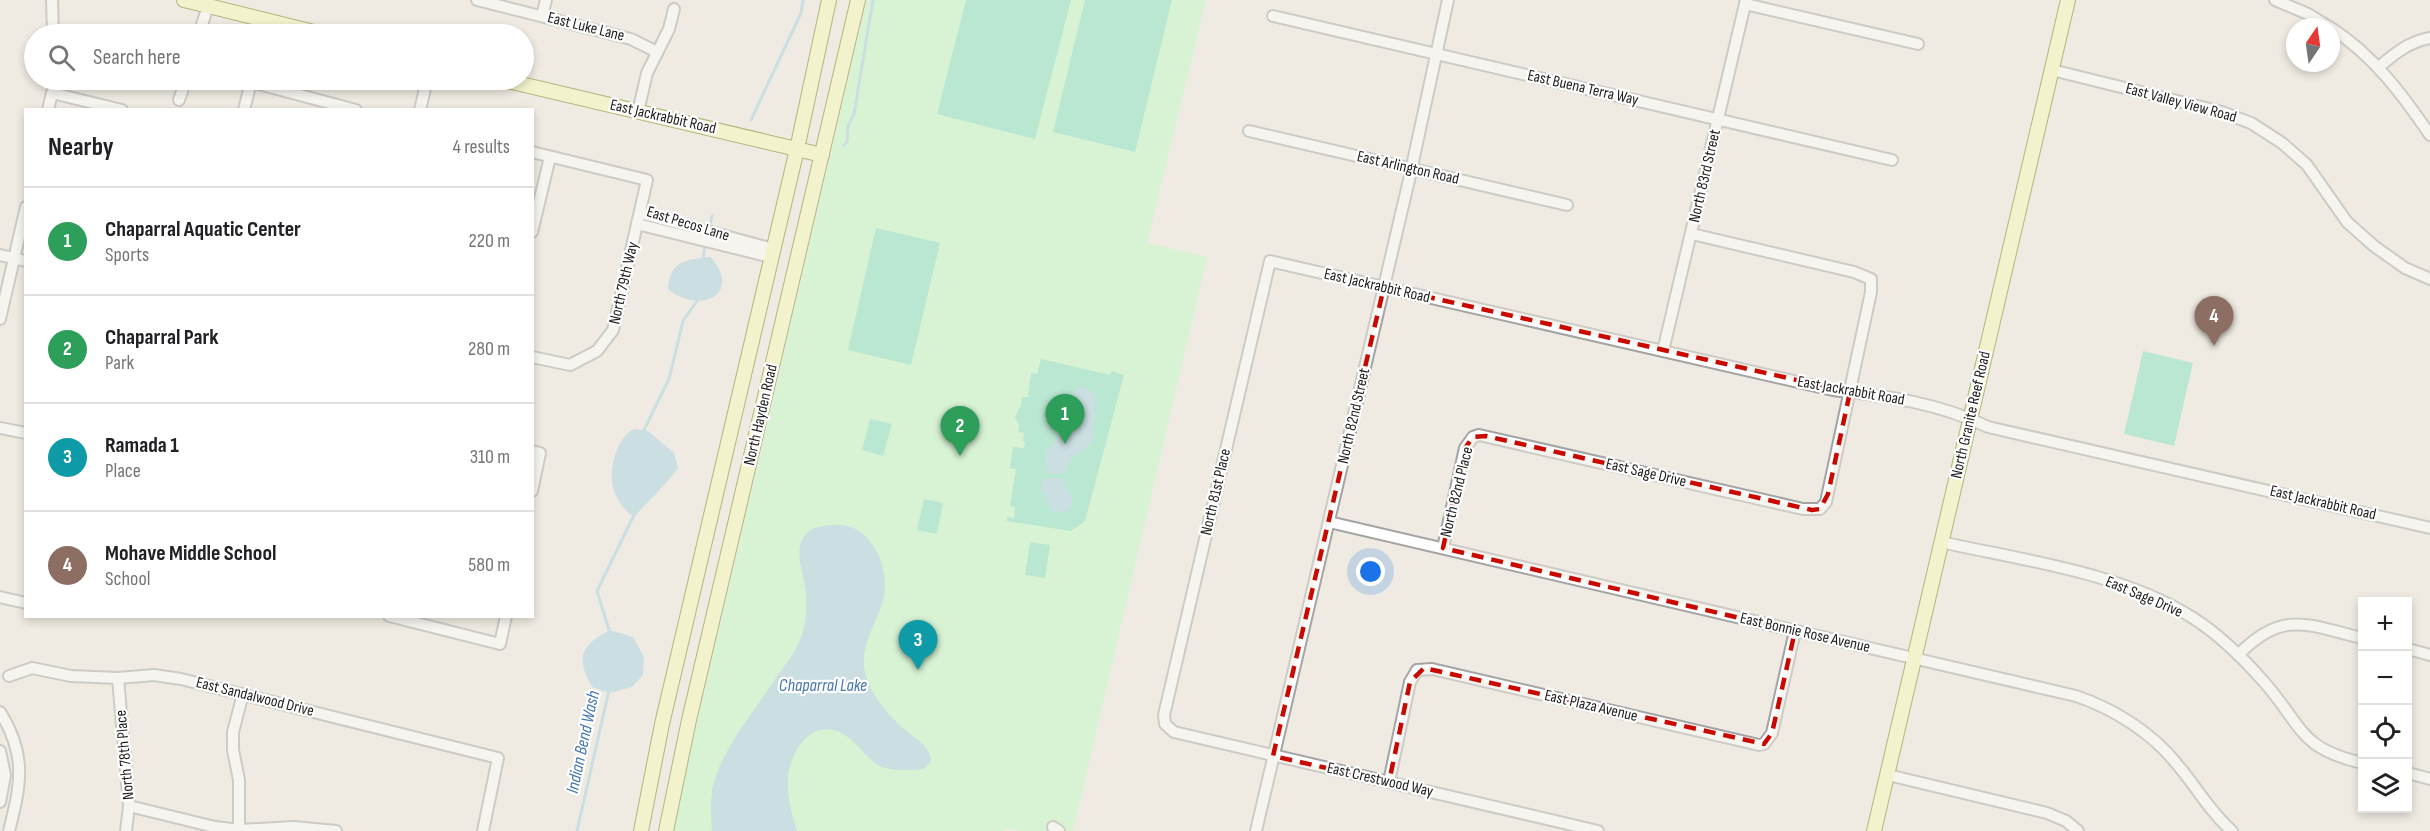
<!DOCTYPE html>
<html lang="en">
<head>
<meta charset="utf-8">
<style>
	body { margin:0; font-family:"Sofia Sans Condensed",sans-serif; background:#f2f2f2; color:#202124 }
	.controls { position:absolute; right:18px; bottom:18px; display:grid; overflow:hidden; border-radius:0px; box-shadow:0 3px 9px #0003 }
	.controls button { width:54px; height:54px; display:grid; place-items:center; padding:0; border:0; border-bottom:2px solid #e0e0e0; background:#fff; color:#202124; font:30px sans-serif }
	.compass { position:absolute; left:2286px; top:18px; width:54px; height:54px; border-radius:50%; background:#fff; box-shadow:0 3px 9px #0003; rotate:13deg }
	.you { position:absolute; left:1371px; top:572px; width:21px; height:21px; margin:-15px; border:4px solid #fff; border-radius:50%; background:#1a73e8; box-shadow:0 0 0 9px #1a73e833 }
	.badge { display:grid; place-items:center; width:39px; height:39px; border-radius:50%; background:#c90800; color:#fff; font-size:20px; font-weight:700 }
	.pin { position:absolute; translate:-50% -50px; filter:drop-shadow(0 2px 3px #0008) }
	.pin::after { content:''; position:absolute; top:32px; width:21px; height:18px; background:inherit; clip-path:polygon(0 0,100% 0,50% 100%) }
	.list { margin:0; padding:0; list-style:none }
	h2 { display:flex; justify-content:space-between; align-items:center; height:78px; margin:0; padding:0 24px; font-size:26px }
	h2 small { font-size:20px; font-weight:400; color:#757577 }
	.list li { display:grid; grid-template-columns:39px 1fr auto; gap:18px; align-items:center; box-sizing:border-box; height:108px; padding:0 24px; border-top:2px solid #e0e0e0 }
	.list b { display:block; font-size:22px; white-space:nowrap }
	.list p { margin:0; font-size:20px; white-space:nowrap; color:#757577 }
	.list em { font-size:20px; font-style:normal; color:#757577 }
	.icon { flex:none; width:33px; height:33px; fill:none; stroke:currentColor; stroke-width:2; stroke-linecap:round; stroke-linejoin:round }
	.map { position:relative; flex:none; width:2430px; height:831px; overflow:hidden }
	.search { position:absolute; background:#fff; box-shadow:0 3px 9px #0003; left:24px; top:24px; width:510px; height:66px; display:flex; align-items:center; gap:15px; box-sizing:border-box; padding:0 21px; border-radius:33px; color:#757577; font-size:22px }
	.panel { position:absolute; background:#fff; box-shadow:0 3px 9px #0003; left:24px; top:108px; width:510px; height:510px; border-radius:0px }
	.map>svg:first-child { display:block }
	.park { fill:#bbfcc3 }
	.pitch { fill:#7be2be }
	.water { fill:#a0cedf }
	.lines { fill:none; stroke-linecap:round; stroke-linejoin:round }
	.stream { stroke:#a0cedf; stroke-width:3 }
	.street-casing { stroke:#a4a4a4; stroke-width:14 }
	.secondary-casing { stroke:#670; stroke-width:16 }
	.street { stroke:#fff; stroke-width:10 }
	.secondary { stroke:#f6fcb2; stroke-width:14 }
	.marked { fill:none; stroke:#c90800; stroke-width:4.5; stroke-dasharray:12 8; stroke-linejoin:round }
	.labels { text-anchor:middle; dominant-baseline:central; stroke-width:4.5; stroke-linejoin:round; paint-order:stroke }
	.street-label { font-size:16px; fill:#1d1d1d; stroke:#fff }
	.water-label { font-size:18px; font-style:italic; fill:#4577b0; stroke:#fff }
</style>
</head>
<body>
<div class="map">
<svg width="2430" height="831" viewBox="0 0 2430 831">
	<rect width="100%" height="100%" fill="#efebe2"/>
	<polygon class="park" points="867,0 1206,0 1147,243 1207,257 1073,831 1021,831 1006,828 1005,831 674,831 683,783"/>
	<g class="pitch">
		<polygon points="966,0 1071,0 1035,139 937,114"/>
		<polygon points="1085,0 1172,0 1135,152 1053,132"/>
		<polygon points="876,228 940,243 911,365 848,350"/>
		<polygon points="2143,351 2193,363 2174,446 2124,434"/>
		<polygon points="1041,359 1110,375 1111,371 1124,375 1085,521 1071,531 999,520 1007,521 1007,517 1014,518 1015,507 1010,506 1016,469 1010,468 1013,447 1024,448 1025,442 1023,441 1024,433 1018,432 1019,425 1015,417 1021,405 1022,397 1028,397 1031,373 1037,374"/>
		<polygon points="870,419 892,424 883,456 862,450"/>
		<polygon points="924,499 943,503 937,534 917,530"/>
		<polygon points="1030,542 1050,545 1045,578 1025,575"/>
	</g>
	<g class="water">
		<path d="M 711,257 C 744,297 697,314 668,289 C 670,260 686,260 711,257 Z"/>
		<polygon points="1084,387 1091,391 1096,397 1092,442 1071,459 1063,473 1049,473 1045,462 1046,452 1059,437 1063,403 1079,388"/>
		<path d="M 634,429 L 648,431 L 674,453 L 678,468 C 665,486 649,500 634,517 C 623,510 614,496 612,482 C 610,464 618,437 634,429 Z"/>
		<polygon points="1043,478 1063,478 1065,487 1073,498 1071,506 1067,511 1053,512 1041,488"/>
		<path d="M 842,525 C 874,528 891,572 883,600 C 877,622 862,643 864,666 C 867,691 887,714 905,730 C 916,739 930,746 931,761 C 926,769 921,770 912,770 C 902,770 890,771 880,766 C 863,757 853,734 833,730 C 807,724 790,755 788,777 C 787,794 791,814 797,831 L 712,831 C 711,816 710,800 713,785 C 722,749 758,706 778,675 C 786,664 795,652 800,640 C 806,626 807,610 806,595 C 805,575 789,544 811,530 C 819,525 833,525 842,525 Z"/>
		<path d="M 610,630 L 633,637 L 644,657 L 643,675 L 632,687 L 609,693 L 592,687 C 575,657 581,645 610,630 Z"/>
	</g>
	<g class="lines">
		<g class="stream">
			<polyline points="751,120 801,13 803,0"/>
			<polyline points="844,145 847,142 848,126 854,114 873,0"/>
			<polyline points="709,229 712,216"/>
			<polyline points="703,261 705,244"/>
			<polyline points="642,434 669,379 683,321 699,298"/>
			<polyline points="610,633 597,591 634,515"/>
			<polyline points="577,831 609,690"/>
		</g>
		<g class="street-casing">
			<g id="street">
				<polyline points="52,0 53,34"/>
				<polyline points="477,0 631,39 657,52"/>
				<polyline points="2275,0 2308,14 2329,27"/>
				<polyline points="1745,4 1918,44"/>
				<polyline points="542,16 546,0"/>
				<polyline points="1273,16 1892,160"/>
				<path d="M 2331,28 C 2373,55 2402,94 2430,135"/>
				<polyline points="199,34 208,6"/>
				<path d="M 2379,67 C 2395,53 2409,42 2430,38"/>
				<polyline points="2052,70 2222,112 2251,123 2282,143 2307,165 2347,222 2374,246 2405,268 2430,279"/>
				<polyline points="179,100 186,80"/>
				<polyline points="48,110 52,93 122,110"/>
				<polyline points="244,110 251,82 356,110"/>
				<polyline points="420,110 427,80"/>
				<polyline points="638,112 647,73 669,29 674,9"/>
				<polyline points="1249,131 1567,205"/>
				<polyline points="532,152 647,180 613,330 597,351 570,365 532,357"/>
				<polyline points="640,213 773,249"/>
				<polyline points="637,224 771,257"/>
				<polyline points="532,232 550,157"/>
				<polyline points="0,255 26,261"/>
				<polyline points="0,319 26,207"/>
				<polyline points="1663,351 1746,0"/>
				<polyline points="0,428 26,433"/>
				<polyline points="532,451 540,453 532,491"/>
				<path d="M 1329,522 L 2076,696 C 2114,709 2151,732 2176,763 C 2196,786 2209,811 2232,831"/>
				<path d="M 1941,542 C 2022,560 2123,573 2193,618 C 2220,635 2243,658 2264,682 C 2303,726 2298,748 2362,763"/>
				<polyline points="1443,548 1465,448 1473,437 1479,435 1803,509 1820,509 1826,502 1871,292 1871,279 1854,272 1692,234"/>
				<polyline points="0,597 26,603"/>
				<polyline points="389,616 500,644 506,616"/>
				<polyline points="2408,649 2430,655"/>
				<path d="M 2238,655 C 2283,609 2307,625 2362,638"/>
				<polyline points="9,676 32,668 71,676 118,678 154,675 181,679 498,758 483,831"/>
				<polyline points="118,678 129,806 126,831"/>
				<path d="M 0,712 C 27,755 21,784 9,831"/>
				<polyline points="0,751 5,775 0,802"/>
				<polyline points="2408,773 2430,779"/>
				<polyline points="1888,775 2047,813 2066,821 2078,831"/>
				<polyline points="1389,782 1410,682 1417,670 1432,669 1759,745 1764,744 1772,733 1795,631"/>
				<polyline points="129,806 215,827 239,830 294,827 336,831"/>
				<polyline points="1053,827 1059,831"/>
				<polyline points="239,830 239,780 233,750 233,732 243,694"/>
				<polyline points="1256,831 1409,180 1448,0"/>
				<path d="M 1598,831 L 1174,732 L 1165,724 L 1164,715 L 1270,261 L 1833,390 C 1887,396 1939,403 1988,427 L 2430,528"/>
			</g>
		</g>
		<g class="secondary-casing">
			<g id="secondary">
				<polyline points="184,0 322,34"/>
				<polyline points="504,80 822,155"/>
				<polyline points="641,831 662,724 797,149 829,0"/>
				<polyline points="666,831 689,720 858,0"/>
				<polyline points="1874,831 2068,0"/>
			</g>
		</g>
		<use href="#street" class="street"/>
		<use href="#secondary" class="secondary"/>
	</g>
	<path d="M0 0H2430V831H0ZM 1384,287 L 1850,392 L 1828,494 L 1820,509 L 1812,510 L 1486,436 L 1473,437 L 1465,448 L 1443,548 L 1795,631 L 1772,733 L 1764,744 L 1424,668 L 1410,682 L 1389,782 L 1273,756 Z" fill="#efebe2" fill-opacity=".55" fill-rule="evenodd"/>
	<path class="marked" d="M 1384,287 L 1850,392 L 1828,494 L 1820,509 L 1812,510 L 1486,436 L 1473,437 L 1465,448 L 1443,548 L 1795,631 L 1772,733 L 1764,744 L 1424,668 L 1410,682 L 1389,782 L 1273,756 Z"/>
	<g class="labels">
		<g class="street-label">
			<text transform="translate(586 27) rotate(14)">East Luke Lane</text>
			<text transform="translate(1583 88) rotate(13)">East Buena Terra Way</text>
			<text transform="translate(2181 103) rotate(15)">East Valley View Road</text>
			<text transform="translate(663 117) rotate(13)">East Jackrabbit Road</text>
			<text transform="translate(1408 168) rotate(13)">East Arlington Road</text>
			<text transform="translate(1705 176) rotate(-77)">North 83rd Street</text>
			<text transform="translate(688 224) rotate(17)">East Pecos Lane</text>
			<text transform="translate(624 283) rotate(-77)">North 79th Way</text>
			<text transform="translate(1377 286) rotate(13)">East Jackrabbit Road</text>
			<text transform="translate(1851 391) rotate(10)">East Jackrabbit Road</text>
			<text transform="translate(761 415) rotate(-77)">North Hayden Road</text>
			<text transform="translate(1971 415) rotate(-77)">North Granite Reef Road</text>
			<text transform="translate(1354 416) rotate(-77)">North 82nd Street</text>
			<text transform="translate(1646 473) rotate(13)">East Sage Drive</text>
			<text transform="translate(1216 492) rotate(-77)">North 81st Place</text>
			<text transform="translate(1457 492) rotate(-76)">North 82nd Place</text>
			<text transform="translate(2323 503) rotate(13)">East Jackrabbit Road</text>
			<text transform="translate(2144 597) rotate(23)">East Sage Drive</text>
			<text transform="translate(1805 633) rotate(13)">East Bonnie Rose Avenue</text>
			<text transform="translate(255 697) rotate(14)">East Sandalwood Drive</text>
			<text transform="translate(1591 706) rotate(13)">East Plaza Avenue</text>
			<text transform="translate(125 755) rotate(-95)">North 78th Place</text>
			<text transform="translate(1380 780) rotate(13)">East Crestwood Way</text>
		</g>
		<g class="water-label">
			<text x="823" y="685">Chaparral Lake</text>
			<text transform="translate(583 742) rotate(-78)">Indian Bend Wash</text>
		</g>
	</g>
</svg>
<div class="controls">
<button>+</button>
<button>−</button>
<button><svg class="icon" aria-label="locate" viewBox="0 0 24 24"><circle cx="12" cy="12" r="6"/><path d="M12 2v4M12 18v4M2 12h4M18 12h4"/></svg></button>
<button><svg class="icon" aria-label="layers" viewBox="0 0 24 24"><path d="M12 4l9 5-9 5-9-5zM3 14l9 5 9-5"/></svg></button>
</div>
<svg class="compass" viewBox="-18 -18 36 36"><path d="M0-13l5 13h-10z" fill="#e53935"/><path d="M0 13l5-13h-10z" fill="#757577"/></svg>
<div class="you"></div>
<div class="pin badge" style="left:1065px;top:444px;background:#2e9e5b">1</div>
<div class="pin badge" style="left:960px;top:456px;background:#2e9e5b">2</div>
<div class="pin badge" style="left:918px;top:670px;background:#0f9aa8">3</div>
<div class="pin badge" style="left:2214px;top:346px;background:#8d6e63">4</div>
<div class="search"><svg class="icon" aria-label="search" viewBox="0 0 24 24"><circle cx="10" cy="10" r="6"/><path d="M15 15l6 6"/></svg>Search here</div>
<section class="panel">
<h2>Nearby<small>4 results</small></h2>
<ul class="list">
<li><span class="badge" style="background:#2e9e5b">1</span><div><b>Chaparral Aquatic Center</b><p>Sports</p></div><em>220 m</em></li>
<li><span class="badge" style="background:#2e9e5b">2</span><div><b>Chaparral Park</b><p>Park</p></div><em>280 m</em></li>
<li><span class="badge" style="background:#0f9aa8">3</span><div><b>Ramada 1</b><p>Place</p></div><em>310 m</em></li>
<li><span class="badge" style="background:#8d6e63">4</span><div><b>Mohave Middle School</b><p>School</p></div><em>580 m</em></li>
</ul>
</section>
</div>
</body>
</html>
